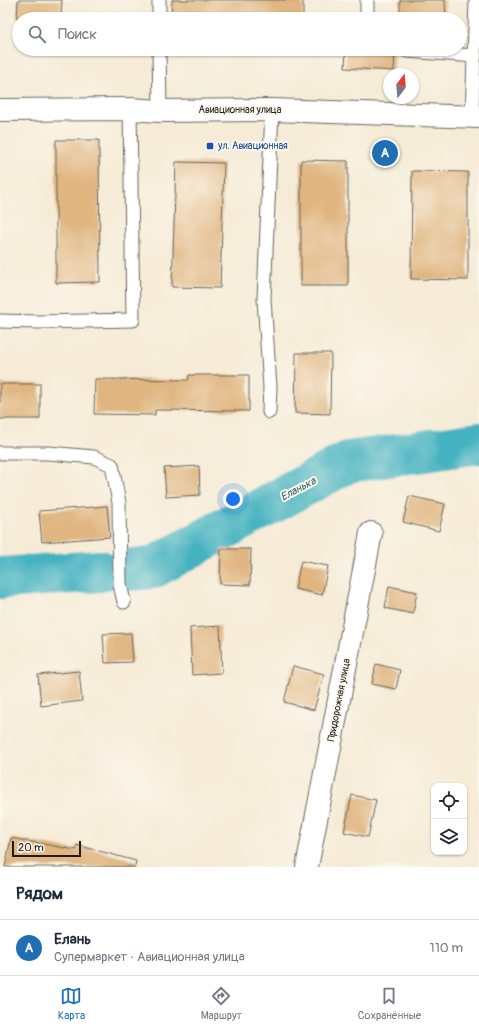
<!DOCTYPE html>
<html lang="ru">
<head>
<meta charset="utf-8">
<style>
	body { margin:0; font-family:Pangolin,sans-serif; background:#f2f2f3; color:#1f2937 }
	.controls { position:absolute; right:12px; bottom:12px; display:grid; overflow:hidden; border-radius:8px; box-shadow:0 1px 3px #0004 }
	.controls button { width:36px; height:36px; display:grid; place-items:center; padding:0; border:0; border-bottom:1px solid #e0e1e3; background:#fff; color:#1f2937; font:20px sans-serif }
	.compass { position:absolute; left:383px; top:68px; width:36px; height:36px; border-radius:50%; background:#fff; box-shadow:0 1px 3px #0004; rotate:16deg }
	.scale { position:absolute; left:12px; bottom:10px; width:69px; box-sizing:border-box; padding-left:4px; border:2px solid #1c1c1c; border-top:0; font-size:11px; line-height:14px; white-space:nowrap; color:#1c1c1c; -webkit-text-stroke:3px #fbf7ec; paint-order:stroke }
	.you { position:absolute; left:233px; top:499px; width:14px; height:14px; margin:-10px; border:3px solid #fff; border-radius:50%; background:#1a73e8; box-shadow:0 0 0 6px #1a73e833 }
	.badge { display:grid; place-items:center; width:26px; height:26px; border-radius:50%; background:#1f6fb2; color:#fff; font-size:13px; font-weight:700 }
	.pin { position:absolute; translate:-50% -50%; border:2px solid #fff; box-shadow:0 1px 4px #0006 }
	.list { margin:0; padding:0; list-style:none }
	h2 { display:flex; justify-content:space-between; align-items:center; height:52px; margin:0; padding:0 16px; font-size:17px }
	h2 small { font-size:13px; font-weight:400; color:#747a83 }
	.list li { display:grid; grid-template-columns:26px 1fr auto; gap:12px; align-items:center; box-sizing:border-box; height:56px; padding:0 16px; border-top:1px solid #e0e1e3 }
	.list b { display:block; font-size:15px; white-space:nowrap }
	.list p { margin:0; font-size:13px; white-space:nowrap; color:#747a83 }
	.list em { font-size:13px; font-style:normal; color:#747a83 }
	.icon { flex:none; width:22px; height:22px; fill:none; stroke:currentColor; stroke-width:2; stroke-linecap:round; stroke-linejoin:round }
	.map { position:relative; flex:none; width:479px; height:867px; overflow:hidden }
	.search { position:absolute; background:#fff; box-shadow:0 1px 3px #0004; left:12px; right:12px; top:12px; height:44px; display:flex; align-items:center; gap:10px; box-sizing:border-box; padding:0 14px; border-radius:22px; color:#747a83; font-size:15px }
	.sheet { height:108px; background:#fff }
	nav { display:flex; justify-content:space-around; align-items:center; box-sizing:border-box; height:56px; border-top:1px solid #e0e1e3; background:#fff; font-size:11px; color:#747a83 }
	nav a { display:grid; justify-items:center; gap:2px }
	nav .on { color:#1f6fb2 }
	.map>svg:first-child { display:block }
	.lines { fill:none; stroke-linecap:round; stroke-linejoin:round }
	.river { stroke:#45b2c1; stroke-width:42 }
	.building { fill:#e0b580 }
	.service-casing { stroke:#68645d; stroke-width:15 }
	.minor-casing { stroke:#68645d; stroke-width:24 }
	.tertiary-casing { stroke:#68645d; stroke-width:24 }
	.service { stroke:#fff; stroke-width:13 }
	.minor { stroke:#fff; stroke-width:22 }
	.tertiary { stroke:#fff; stroke-width:22 }
	.transit-dot { fill:#1a4fb4; stroke:#fbf7ec; stroke-width:1.5 }
	.labels { text-anchor:middle; dominant-baseline:central; stroke-width:4; stroke-linejoin:round; paint-order:stroke }
	.street-label { font-size:10px; fill:#1c1c1c; stroke:#fbf7ec }
	.transit-label { font-size:10px; fill:#164399; stroke:#fbf7ec; text-anchor:start }
	.water-label { font-size:11px; font-style:italic; fill:#2e6066; stroke:#fbf7ec }
</style>
</head>
<body>
<div class="map">
<svg width="479" height="867" viewBox="0 0 479 867">
	<rect width="100%" height="100%" fill="#fbf7ec"/>
	<filter id="ink" filterUnits="userSpaceOnUse"><feTurbulence type="fractalNoise" baseFrequency=".025" numOctaves="2"/><feDisplacementMap in="SourceGraphic" scale="8" xChannelSelector="R" yChannelSelector="G"/><feConvolveMatrix kernelMatrix="1 2 1 2 8 2 1 2 1" color-interpolation-filters="sRGB"/></filter>
	<filter id="wash" filterUnits="userSpaceOnUse"><feTurbulence type="fractalNoise" baseFrequency=".012" numOctaves="4" result="noise"/><feDisplacementMap in="SourceGraphic" scale="16" xChannelSelector="R" yChannelSelector="G"/><feGaussianBlur stdDeviation="0.9" result="paint"/><feColorMatrix in="noise" values="0 0 0 0 0 0 0 0 0 0 0 0 0 0 0 0 0 1.4 0 .05"/><feComposite in="paint" operator="in"/></filter>
	<g filter="url(#wash)">
		<rect width="100%" height="100%" fill="#f5ebd6"/>
		<g class="lines">
			<g class="river">
				<polyline points="130,570 152,568 348,462 479,443"/>
				<polyline points="0,578 100,571"/>
			</g>
		</g>
		<g id="blocks">
			<g class="building">
				<polygon points="18,0 62,0 61,19 17,19"/>
				<polygon points="172,0 303,0 303,19 171,19"/>
				<polygon points="400,0 445,0 446,18 400,19"/>
				<polygon points="346,49 395,49 394,71 345,68"/>
				<polygon points="56,140 99,140 100,282 56,283"/>
				<polygon points="301,160 348,161 348,286 301,286"/>
				<polygon points="176,162 224,163 220,288 172,287"/>
				<polygon points="412,171 468,172 468,280 411,279"/>
				<polygon points="296,353 331,353 330,414 295,413"/>
				<polygon points="189,375 249,375 249,411 155,410 155,415 94,414 95,379 188,380"/>
				<rect x="0" y="384" width="40" height="35"/>
				<polygon points="199,466 200,495 166,497 164,468"/>
				<polygon points="409,496 445,504 439,531 403,522"/>
				<polygon points="107,506 110,537 42,542 39,511"/>
				<polygon points="221,549 251,549 250,585 220,584"/>
				<polygon points="301,561 328,566 322,595 295,589"/>
				<polygon points="389,586 417,592 413,614 385,608"/>
				<polygon points="220,626 222,673 192,675 190,628"/>
				<polygon points="131,633 133,662 105,663 103,634"/>
				<polygon points="376,664 400,670 396,689 372,684"/>
				<polygon points="293,666 324,674 314,710 284,702"/>
				<polygon points="79,671 82,701 41,706 38,675"/>
				<polygon points="352,795 376,800 368,837 344,832"/>
				<polygon points="11,838 76,850 77,845 136,861 135,867 5,867"/>
			</g>
		</g>
	</g>
	<g filter="url(#ink)">
		<use href="#blocks" fill-opacity="0" stroke="#68645d" stroke-width="1"/>
		<g class="lines">
			<g class="service-casing">
				<g id="service">
					<polyline points="159,0 159,19"/>
					<polyline points="367,0 367,19"/>
					<polyline points="159,49 160,111"/>
					<polyline points="404,49 407,51 475,56"/>
					<polyline points="472,117 476,0"/>
					<polyline points="0,321 39,322 133,320 130,109"/>
					<polyline points="269,412 270,387 264,299 272,110"/>
					<polyline points="0,453 48,453 94,457 112,465 119,503 120,584 124,602"/>
				</g>
			</g>
			<g class="minor-casing">
				<polyline id="minor" points="307,867 371,533"/>
			</g>
			<g class="tertiary-casing">
				<polyline id="tertiary" points="0,110 130,109 160,111 272,110 479,117"/>
			</g>
			<use href="#service" class="service"/>
			<use href="#minor" class="minor"/>
			<use href="#tertiary" class="tertiary"/>
		</g>
	</g>
	<rect class="transit-dot" x="206" y="142" width="8" height="8" rx="2"/>
	<g class="labels">
		<g class="street-label">
			<text x="240" y="110">Авиационная улица</text>
			<text transform="translate(339 700) rotate(-79)">Придорожная улица</text>
		</g>
		<g class="transit-label">
			<text x="218" y="146">ул. Авиационная</text>
		</g>
		<g class="water-label">
			<text transform="translate(298 489) rotate(-28)">Еланька</text>
		</g>
	</g>
</svg>
<div class="controls">
<button><svg class="icon" aria-label="locate" viewBox="0 0 24 24"><circle cx="12" cy="12" r="6"/><path d="M12 2v4M12 18v4M2 12h4M18 12h4"/></svg></button>
<button><svg class="icon" aria-label="layers" viewBox="0 0 24 24"><path d="M12 4l9 5-9 5-9-5zM3 14l9 5 9-5"/></svg></button>
</div>
<svg class="compass" viewBox="-18 -18 36 36"><path d="M0-13l5 13h-10z" fill="#e53935"/><path d="M0 13l5-13h-10z" fill="#747a83"/></svg>
<div class="scale">20 m</div>
<div class="you"></div>
<div class="pin badge" style="left:385px;top:153px">A</div>
<div class="search"><svg class="icon" aria-label="search" viewBox="0 0 24 24"><circle cx="10" cy="10" r="6"/><path d="M15 15l6 6"/></svg>Поиск</div>
</div>
<section class="sheet">
<h2>Рядом<small></small></h2>
<ul class="list">
<li><span class="badge">A</span><div><b>Елань</b><p>Супермаркет · Авиационная улица</p></div><em>110 m</em></li>
</ul>
</section>
<nav>
<a class="on"><svg class="icon" aria-label="map" viewBox="0 0 24 24"><path d="M3 6l6-2 6 2 6-2v14l-6 2-6-2-6 2zM9 4v14M15 6v14"/></svg>Карта</a>
<a><svg class="icon" aria-label="directions" viewBox="0 0 24 24"><path d="M12 3l9 9-9 9-9-9zM9 14v-3h6M13 9l2 2-2 2"/></svg>Маршрут</a>
<a><svg class="icon" aria-label="saved" viewBox="0 0 24 24"><path d="M7 4h10v16l-5-4-5 4z"/></svg>Сохранённые</a>
</nav>
</body>
</html>
